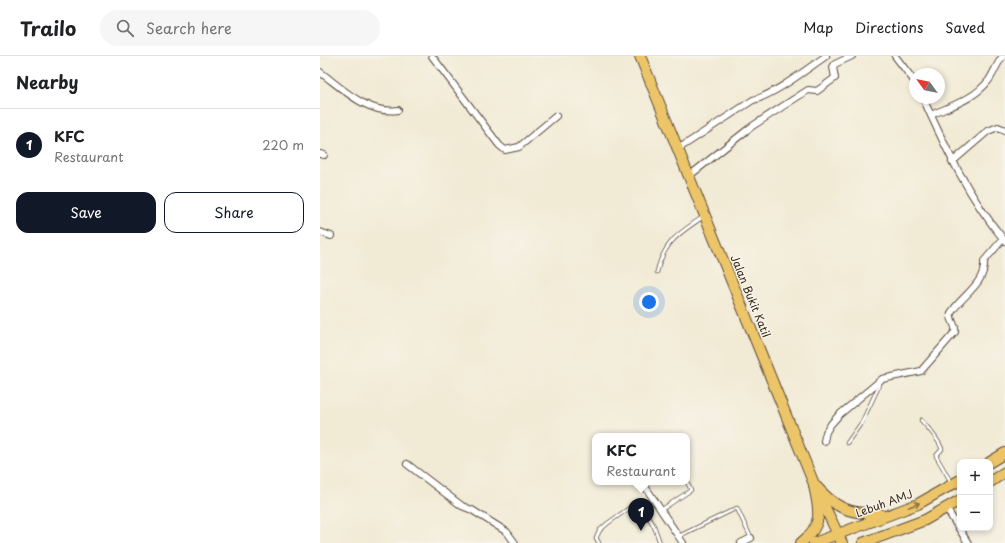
<!DOCTYPE html>
<html lang="en">
<head>
<meta charset="utf-8">
<style>
	body { margin:0; font-family:"Playpen Sans",sans-serif; background:#f6f6f6; color:#202124 }
	.controls { position:absolute; right:12px; bottom:12px; display:grid; overflow:hidden; border-radius:8px; box-shadow:0 2px 6px #0003 }
	.controls button { width:36px; height:36px; display:grid; place-items:center; padding:0; border:0; border-bottom:1px solid #e0e0e0; background:#fff; color:#202124; font:20px sans-serif }
	.compass { position:absolute; left:589px; top:12px; width:36px; height:36px; border-radius:50%; background:#fff; box-shadow:0 2px 6px #0003; rotate:303deg }
	.you { position:absolute; left:329px; top:246px; width:14px; height:14px; margin:-10px; border:3px solid #fff; border-radius:50%; background:#1a73e8; box-shadow:0 0 0 6px #1a73e833 }
	.badge { display:grid; place-items:center; width:26px; height:26px; border-radius:50%; background:#111827; color:#fff; font-size:13px; font-weight:700 }
	.pin { position:absolute; translate:-50% -33px; filter:drop-shadow(0 1px 2px #0008) }
	.pin::after { content:''; position:absolute; top:21px; width:14px; height:12px; background:inherit; clip-path:polygon(0 0,100% 0,50% 100%) }
	.popup { position:absolute; left:272px; top:377px; width:98px; height:52px; box-sizing:border-box; display:grid; place-content:center; border-radius:8px; background:#fff; filter:drop-shadow(0 1px 3px #0005); font-size:13px; white-space:nowrap; color:#757577 }
	.popup b { font-size:15px; color:#202124 }
	.popup::after { content:''; position:absolute; left:50%; top:100%; margin-left:-8px; border:8px solid transparent; border-top-color:#fff }
	.list { margin:0; padding:0; list-style:none }
	h2 { display:flex; justify-content:space-between; align-items:center; height:52px; margin:0; padding:0 16px; font-size:17px }
	h2 small { font-size:13px; font-weight:400; color:#757577 }
	.list li { display:grid; grid-template-columns:26px 1fr auto; gap:12px; align-items:center; box-sizing:border-box; height:72px; padding:0 16px; border-top:1px solid #e0e0e0 }
	.list b { display:block; font-size:15px; white-space:nowrap }
	.list p { margin:0; font-size:13px; white-space:nowrap; color:#757577 }
	.list em { font-size:13px; font-style:normal; color:#757577 }
	.actions { display:flex; gap:8px; padding:12px 16px }
	.actions a { flex:1; padding:9px 0; border:1px solid #111827; border-radius:12px; text-align:center; font-size:14px; color:#111827 }
	.actions .main { background:#111827; color:#fff }
	.icon { flex:none; width:22px; height:22px; fill:none; stroke:currentColor; stroke-width:2; stroke-linecap:round; stroke-linejoin:round }
	.map { position:relative; flex:none; width:685px; height:487px; overflow:hidden }
	header { display:flex; align-items:center; gap:24px; box-sizing:border-box; height:56px; padding:0 20px; background:#fff; border-bottom:1px solid #e0e0e0 }
	header strong { font-size:19px }
	nav { display:flex; gap:22px; margin-inline-start:auto; font-size:14px }
	.search { width:280px; height:36px; background:#f6f6f6; display:flex; align-items:center; gap:10px; box-sizing:border-box; padding:0 14px; border-radius:22px; color:#757577; font-size:15px }
	main { display:flex }
	aside { flex:1; background:#fff }
	.map>svg:first-child { display:block }
	.lines { fill:none; stroke-linecap:round; stroke-linejoin:round }
	.service-casing { stroke:#564739; stroke-width:4.5 }
	.minor-casing { stroke:#564739; stroke-width:8 }
	.primary-casing { stroke:#564739; stroke-width:12 }
	.trunk-casing { stroke:#564739; stroke-width:12 }
	.service { stroke:#fff; stroke-width:3 }
	.minor { stroke:#fff; stroke-width:6 }
	.primary { stroke:#edc569; stroke-width:10 }
	.trunk { stroke:#edc569; stroke-width:10 }
	.oneway { stroke:#8b7040 }
	.labels { text-anchor:middle; dominant-baseline:central; stroke-width:3; stroke-linejoin:round; paint-order:stroke }
	.street-label { font-size:11px; fill:#3b2a1e; stroke:#f7f3e8 }
</style>
</head>
<body>
<header>
<strong>Trailo</strong>
<div class="search"><svg class="icon" aria-label="search" viewBox="0 0 24 24"><circle cx="10" cy="10" r="6"/><path d="M15 15l6 6"/></svg>Search here</div>
<nav><a>Map</a><a>Directions</a><a>Saved</a></nav>
</header>
<main>
<aside>
<h2>Nearby<small></small></h2>
<ul class="list">
<li><span class="badge">1</span><div><b>KFC</b><p>Restaurant</p></div><em>220 m</em></li>
</ul>
<div class="actions"><a class="main">Save</a><a>Share</a></div>
</aside>
<div class="map">
<svg width="685" height="487" viewBox="0 0 685 487">
	<rect width="100%" height="100%" fill="#f7f3e8"/>
	<filter id="ink" filterUnits="userSpaceOnUse"><feTurbulence type="fractalNoise" baseFrequency=".025" numOctaves="2"/><feDisplacementMap in="SourceGraphic" scale="8" xChannelSelector="R" yChannelSelector="G"/><feConvolveMatrix kernelMatrix="1 2 1 2 8 2 1 2 1" color-interpolation-filters="sRGB"/></filter>
	<filter id="wash" filterUnits="userSpaceOnUse"><feTurbulence type="fractalNoise" baseFrequency=".012" numOctaves="4" result="noise"/><feDisplacementMap in="SourceGraphic" scale="16" xChannelSelector="R" yChannelSelector="G"/><feGaussianBlur stdDeviation="0.9" result="paint"/><feColorMatrix in="noise" values="0 0 0 0 0 0 0 0 0 0 0 0 0 0 0 0 0 1.4 0 .05"/><feComposite in="paint" operator="in"/></filter>
	<g filter="url(#wash)">
		<rect width="100%" height="100%" fill="#f1ead4"/>
	</g>
	<g filter="url(#ink)">
		<g class="lines">
			<g class="service-casing">
				<g id="service">
					<path d="M 337,216 C 344,186 359,177 383,161"/>
					<path d="M 601,364 C 609,373 618,382 622,393 L 616,400 L 631,426"/>
					<polyline points="527,387 542,366 558,332 559,326"/>
					<polyline points="341,454 371,434 367,426"/>
					<polyline points="359,480 417,452 431,482"/>
					<polyline points="279,487 276,482 280,474 288,467 315,448 322,450 334,470 340,487"/>
				</g>
			</g>
			<g class="minor-casing">
				<g id="minor">
					<polyline points="112,0 179,89 185,94 199,91 236,60"/>
					<polyline points="575,0 595,26"/>
					<path d="M 0,16 C 23,33 48,59 78,54"/>
					<path d="M 603,42 C 626,93 649,142 685,185"/>
					<path d="M 611,59 C 631,50 655,43 669,24 C 674,17 677,7 683,0"/>
					<path d="M 358,93 L 433,44 C 454,39 487,13 506,0"/>
					<polyline points="0,98 4,99"/>
					<polyline points="632,106 668,75 678,71 685,74"/>
					<polyline points="369,120 431,71 488,34 497,35 515,22 513,11 515,8 532,0"/>
					<polyline points="0,176 11,180"/>
					<path d="M 504,385 L 506,376 L 511,368 L 519,359 L 562,323 L 601,315 L 635,276 C 637,269 629,264 631,257 C 641,240 666,228 664,205 L 683,183"/>
					<polyline points="87,408 142,450 152,454 187,476 195,487"/>
					<polyline points="322,426 363,487"/>
					<polyline points="626,452 648,487"/>
					<polyline points="421,487 431,482"/>
				</g>
			</g>
			<g class="primary-casing">
				<polyline id="primary" points="320,0 494,428 522,487"/>
			</g>
			<g class="trunk-casing">
				<g id="trunk">
					<polyline points="670,406 685,397"/>
					<polyline points="670,426 685,416"/>
					<path d="M 494,428 C 515,452 528,458 560,458"/>
					<path d="M 481,487 C 503,469 500,456 494,430"/>
					<polyline points="494,487 598,448 640,424"/>
					<polyline points="543,487 605,464 640,444"/>
				</g>
			</g>
			<use href="#service" class="service"/>
			<use href="#minor" class="minor"/>
			<use href="#primary" class="primary"/>
			<use href="#trunk" class="trunk"/>
		</g>
		<defs><path id="oneway-shaft" d="M-6 0H5M1.5-3L5.5 0L1.5 3" fill="none" stroke-width="1.6" stroke-linecap="round" stroke-linejoin="round"/></defs>
		<use class="oneway" href="#oneway-shaft" transform="translate(594 449) rotate(-21)"/>
	</g>
	<g class="labels">
		<g class="street-label">
			<text transform="translate(431 240) rotate(68)">Jalan Bukit Katil</text>
			<text transform="translate(564 447) rotate(-20)">Lebuh AMJ</text>
		</g>
	</g>
</svg>
<div class="controls">
<button>+</button>
<button>−</button>
</div>
<svg class="compass" viewBox="-18 -18 36 36"><path d="M0-13l5 13h-10z" fill="#e53935"/><path d="M0 13l5-13h-10z" fill="#757577"/></svg>
<div class="you"></div>
<div class="pin badge" style="left:321px;top:475px">1</div>
<div class="popup"><b>KFC</b>Restaurant</div>
</div>
</main>
</body>
</html>
